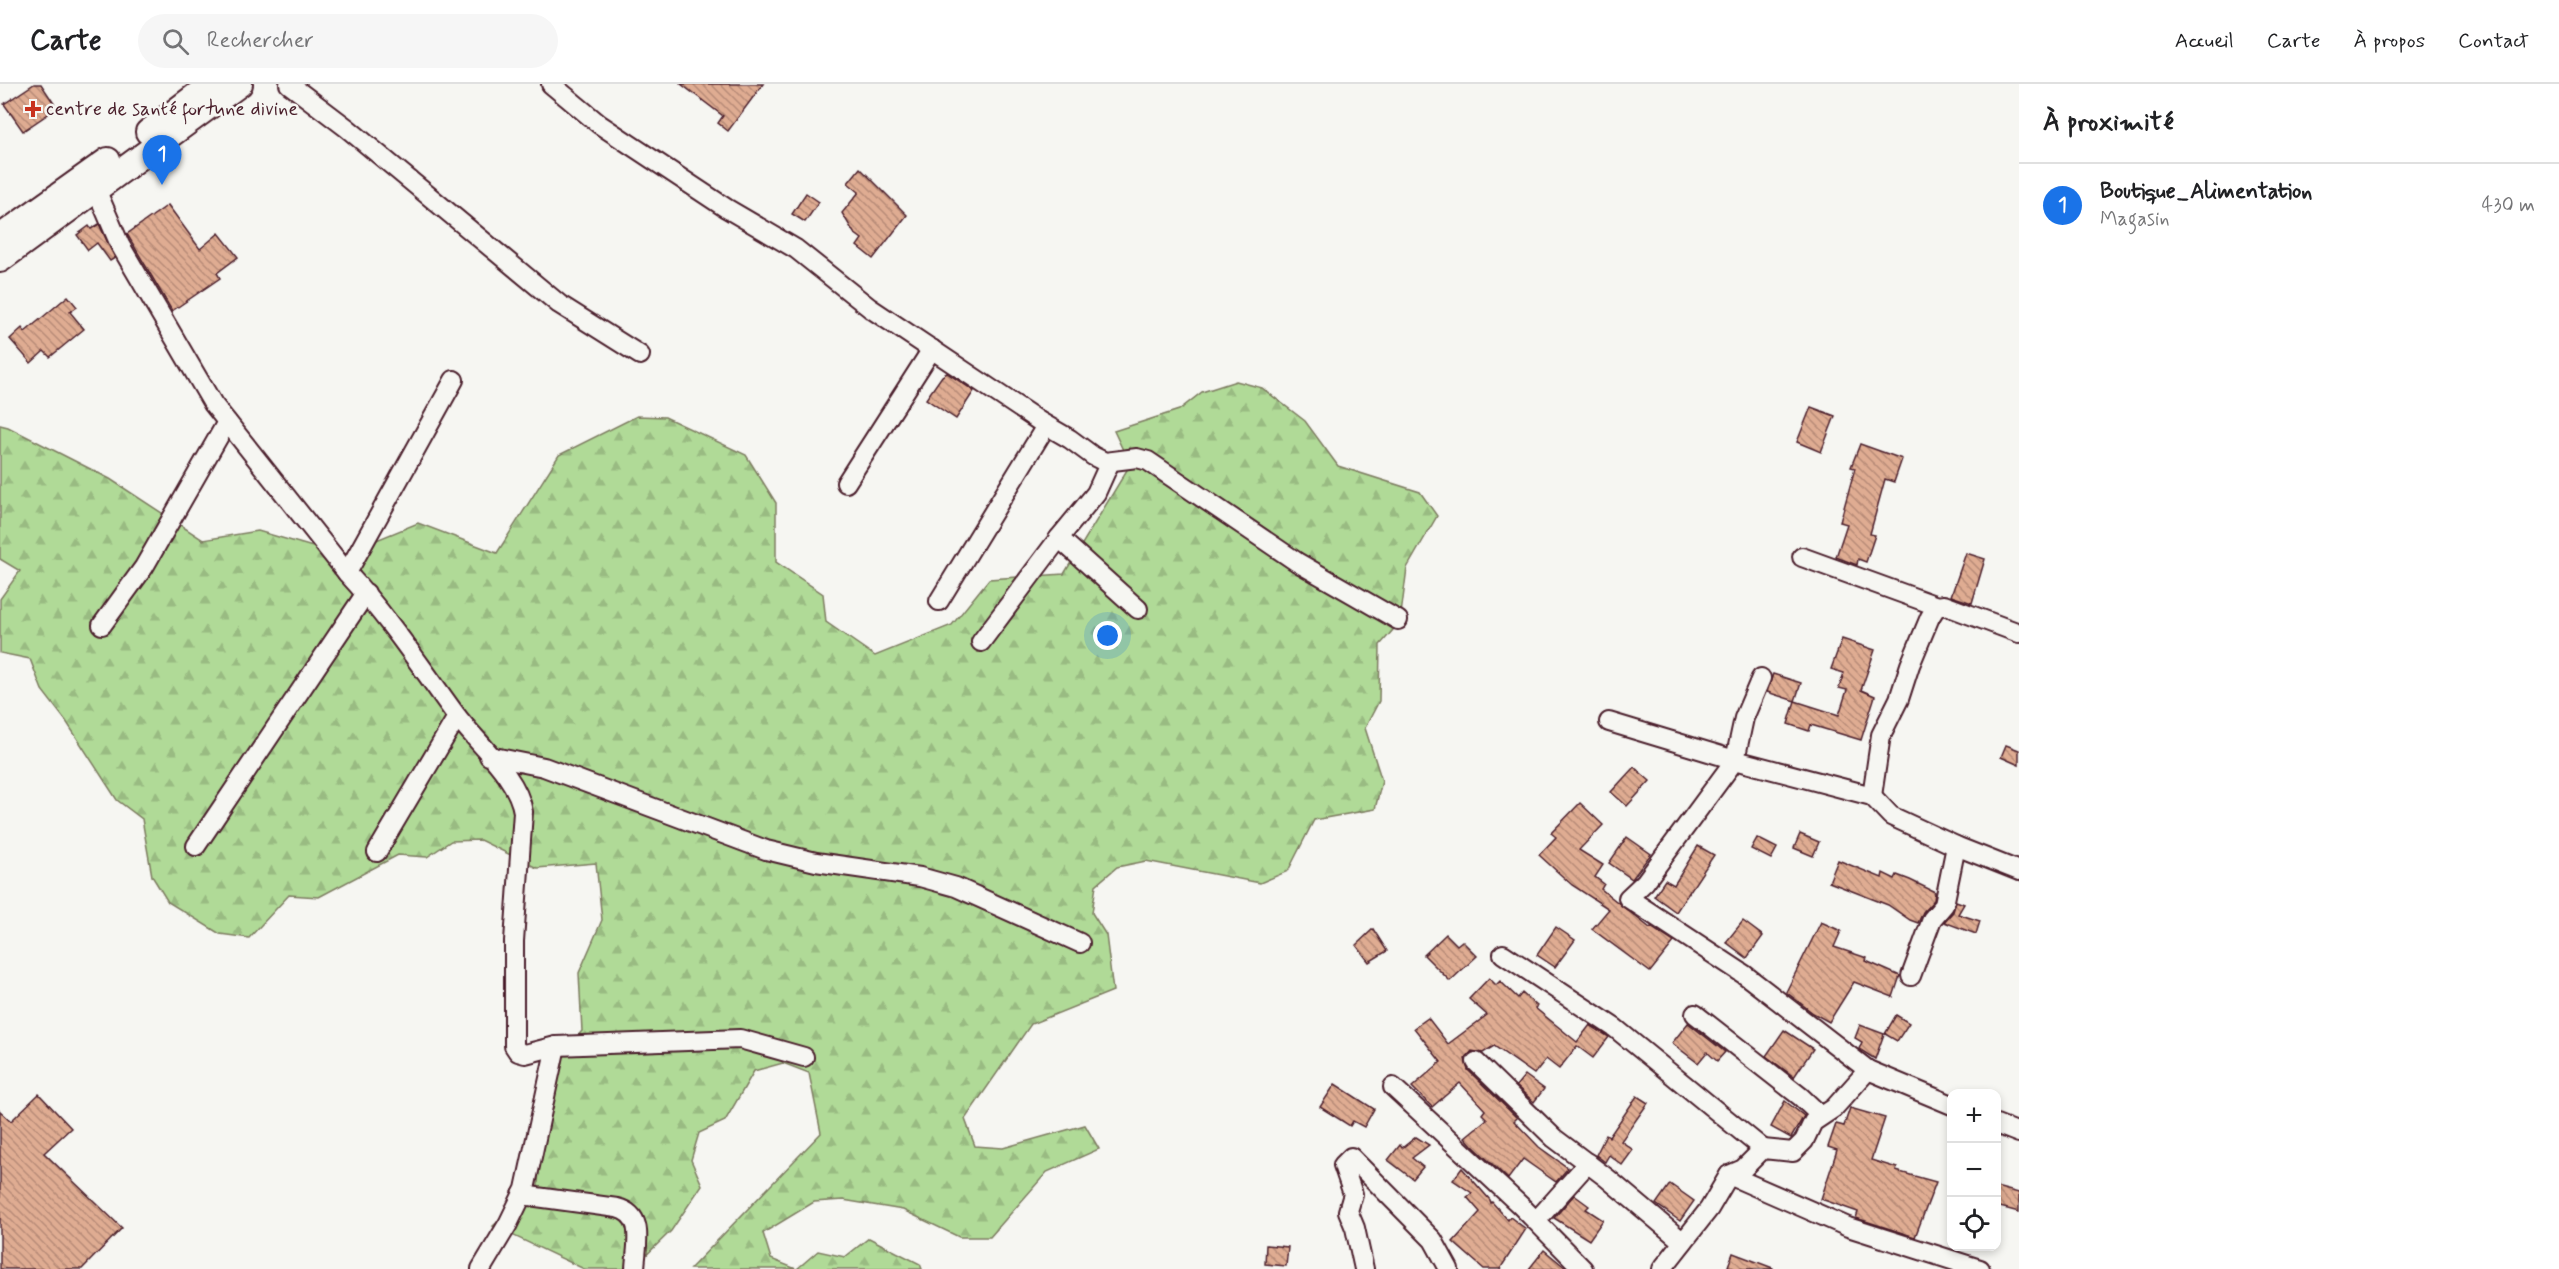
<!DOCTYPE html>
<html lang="fr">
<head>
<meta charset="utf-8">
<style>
	body { margin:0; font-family:Mynerve,sans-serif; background:#f6f6f6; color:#202124 }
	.controls { position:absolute; right:18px; bottom:18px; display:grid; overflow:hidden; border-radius:12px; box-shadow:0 3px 9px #0003 }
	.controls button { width:54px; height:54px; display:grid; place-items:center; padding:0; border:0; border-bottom:2px solid #e0e0e0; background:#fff; color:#202124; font:30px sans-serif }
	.you { position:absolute; left:1108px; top:552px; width:21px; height:21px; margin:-15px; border:4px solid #fff; border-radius:50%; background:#1a73e8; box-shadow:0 0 0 9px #1a73e833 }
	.badge { display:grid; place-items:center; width:39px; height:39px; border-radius:50%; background:#1a73e8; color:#fff; font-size:20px; font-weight:700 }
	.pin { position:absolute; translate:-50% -50px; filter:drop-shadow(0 2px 3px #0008) }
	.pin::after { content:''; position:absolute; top:32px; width:21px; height:18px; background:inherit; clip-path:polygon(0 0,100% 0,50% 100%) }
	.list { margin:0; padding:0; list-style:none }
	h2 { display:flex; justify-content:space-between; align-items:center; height:78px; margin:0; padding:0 24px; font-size:26px }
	h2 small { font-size:20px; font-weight:400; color:#757577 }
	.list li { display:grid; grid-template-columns:39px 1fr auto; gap:18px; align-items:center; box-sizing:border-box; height:84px; padding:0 24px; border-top:2px solid #e0e0e0 }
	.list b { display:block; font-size:22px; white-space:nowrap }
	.list p { margin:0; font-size:20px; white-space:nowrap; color:#757577 }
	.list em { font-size:20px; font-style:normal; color:#757577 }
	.icon { flex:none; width:33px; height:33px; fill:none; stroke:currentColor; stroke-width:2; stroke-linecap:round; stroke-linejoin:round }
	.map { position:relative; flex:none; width:2019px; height:1185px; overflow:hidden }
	header { display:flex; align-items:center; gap:36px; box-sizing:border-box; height:84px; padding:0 30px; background:#fff; border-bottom:2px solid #e0e0e0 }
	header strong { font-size:28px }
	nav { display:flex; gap:33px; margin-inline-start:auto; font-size:21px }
	.search { width:420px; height:54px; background:#f6f6f6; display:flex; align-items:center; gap:15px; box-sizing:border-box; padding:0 21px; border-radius:33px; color:#757577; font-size:22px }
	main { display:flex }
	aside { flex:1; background:#fff }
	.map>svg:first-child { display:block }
	.forest { fill:url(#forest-firs); stroke:#7d7c61; stroke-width:1.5 }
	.building { fill:url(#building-back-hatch); stroke:#4a1f2b; stroke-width:1.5 }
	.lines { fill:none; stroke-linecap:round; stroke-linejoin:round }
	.street-casing { stroke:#4a1f2b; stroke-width:22 }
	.secondary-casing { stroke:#4a1f2b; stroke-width:28 }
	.street { stroke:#f6f6f2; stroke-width:18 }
	.secondary { stroke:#f6f6f2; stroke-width:24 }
	.poi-dot { fill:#c8321e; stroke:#f6f6f2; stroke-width:2 }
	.labels { text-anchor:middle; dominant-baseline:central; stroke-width:5; stroke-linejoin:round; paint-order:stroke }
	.poi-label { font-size:20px; fill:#4a1f2b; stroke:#f6f6f2; text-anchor:start }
</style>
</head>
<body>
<header>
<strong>Carte</strong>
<div class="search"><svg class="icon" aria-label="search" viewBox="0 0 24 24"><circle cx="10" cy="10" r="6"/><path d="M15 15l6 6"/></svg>Rechercher</div>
<nav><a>Accueil</a><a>Carte</a><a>À propos</a><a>Contact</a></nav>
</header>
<main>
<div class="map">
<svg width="2019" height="1185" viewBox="0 0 2019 1185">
	<defs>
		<pattern id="forest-firs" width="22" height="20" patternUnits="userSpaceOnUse" patternTransform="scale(1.5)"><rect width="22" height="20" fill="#b0da97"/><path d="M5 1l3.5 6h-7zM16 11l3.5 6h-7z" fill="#99bb82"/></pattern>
		<pattern id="building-back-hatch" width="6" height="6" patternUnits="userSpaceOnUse" patternTransform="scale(1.5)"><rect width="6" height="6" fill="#dfac92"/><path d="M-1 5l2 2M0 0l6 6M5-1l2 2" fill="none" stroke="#b78b77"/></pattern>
	</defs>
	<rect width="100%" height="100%" fill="#f6f6f2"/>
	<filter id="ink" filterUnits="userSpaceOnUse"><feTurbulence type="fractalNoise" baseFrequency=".0167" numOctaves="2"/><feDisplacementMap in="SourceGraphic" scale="12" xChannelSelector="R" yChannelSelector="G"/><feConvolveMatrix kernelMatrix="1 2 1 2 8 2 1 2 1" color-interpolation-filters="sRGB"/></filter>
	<g filter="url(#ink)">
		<g class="forest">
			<polygon points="1236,297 1262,304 1305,337 1338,382 1420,408 1437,432 1407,484 1400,538 1380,561 1379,617 1365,644 1382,697 1375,725 1314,736 1288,787 1260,799 1146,777 1117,783 1096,801 1092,829 1106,851 1113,907 1031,940 965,1035 975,1062 1003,1064 1085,1041 1099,1065 1047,1088 990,1153 959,1153 903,1126 843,1116 814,1118 763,1149 771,1175 796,1185 690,1185 821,1049 809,989 783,979 754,987 725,1037 699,1049 691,1076 702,1101 671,1147 632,1185 584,1185 493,1142 538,1102 543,990 582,947 579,889 602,836 596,779 537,784 480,756 451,757 427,773 398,771 319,813 289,811 249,854 220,850 168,818 152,792 142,735 117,716 66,637 42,606 30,575 0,569 0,515 20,487 0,475 0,341 8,343 110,395 203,456 258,447 340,471 418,439 497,469 559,371 637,332 665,333 746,371 776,419 776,478 823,510 826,538 875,572 952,541 989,495 1064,490 1130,381 1114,347 1179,326 1202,308"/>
			<polygon points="869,1154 920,1180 922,1185 797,1185 818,1167 845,1173"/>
		</g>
		<g class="building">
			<polygon points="34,0 41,0 57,24 23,47 4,20"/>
			<polygon points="681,0 763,0 728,47 718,39 723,32"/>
			<polygon points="860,84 907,131 873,175 857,162 862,155 854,149 842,129 859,108 848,99"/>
			<polygon points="806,109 819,118 805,138 792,130"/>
			<polygon points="168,121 200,165 219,149 238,173 217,189 220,194 172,227 127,150"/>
			<polygon points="99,140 115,174 110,177 97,159 88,166 77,151 89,142 91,145"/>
			<polygon points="68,212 77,223 70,228 84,245 50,273 44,267 31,279 10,255 22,244 25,248"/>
			<polygon points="947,289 974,307 956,335 926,315 942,292"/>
			<polygon points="1811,323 1835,332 1821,368 1797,358"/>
			<polygon points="1860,360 1902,375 1894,398 1885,395 1870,450 1875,451 1866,478 1858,475 1857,481 1836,473 1847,440 1840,438 1855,384 1851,383"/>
			<polygon points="1966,469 1985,475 1972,519 1951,512"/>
			<polygon points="1842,555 1875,566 1861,606 1875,612 1861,656 1811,641 1809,647 1788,640 1795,617 1839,631 1847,606 1839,604 1844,589 1831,585"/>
			<polygon points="1773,590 1801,599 1795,617 1767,608"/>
			<polygon points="2006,661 2019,666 2019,681 2001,673"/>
			<polygon points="1634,683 1650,697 1627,722 1611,708"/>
			<polygon points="1580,719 1603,741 1579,766 1603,781 1595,793 1604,800 1601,805 1650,844 1651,843 1674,858 1650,888 1592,845 1609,825 1572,801 1539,771 1556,753 1551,749"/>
			<polygon points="1800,750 1819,758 1813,772 1794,764"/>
			<polygon points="1627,753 1651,770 1632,795 1609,779"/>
			<polygon points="1757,754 1777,764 1771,775 1751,765"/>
			<polygon points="1698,762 1714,771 1676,828 1654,812 1665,796 1674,801"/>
			<polygon points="1838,776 1882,794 1883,789 1895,795 1897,791 1910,796 1935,808 1934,816 1923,828 1918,839 1910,836 1888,821 1829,798"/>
			<polygon points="1956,817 1964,820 1958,830 1980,837 1976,850 1944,838 1953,828"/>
			<polygon points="1743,837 1763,852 1747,874 1726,858"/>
			<polygon points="1821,838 1841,847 1834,863 1867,874 1866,877 1900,892 1893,913 1854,898 1829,938 1813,929 1786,908"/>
			<polygon points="1556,843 1575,856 1555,883 1537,871"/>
			<polygon points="1373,845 1387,867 1369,878 1356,861"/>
			<polygon points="1446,850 1457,861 1462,857 1477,872 1450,897 1424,871"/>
			<polygon points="1489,894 1496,901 1500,897 1518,914 1522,909 1537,922 1535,924 1577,958 1590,941 1609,953 1593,974 1577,962 1559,985 1546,975 1534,990 1494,962 1483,969 1472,967 1465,975 1468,986 1517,1034 1514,1037 1539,1063 1568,1084 1556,1098 1523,1075 1508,1095 1472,1061 1465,1053 1487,1035 1482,1030 1485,1026 1460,999 1432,1023 1412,1003 1441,978 1414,944 1428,934 1448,960 1487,931 1469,915"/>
			<polygon points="1896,931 1909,939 1897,957 1885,950"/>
			<polygon points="1688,939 1725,968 1717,977 1707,968 1698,979 1672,959"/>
			<polygon points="1860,941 1884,950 1875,975 1859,965 1862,958 1855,954"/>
			<polygon points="1784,946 1813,965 1794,993 1766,972"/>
			<polygon points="1525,991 1544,1005 1534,1018 1516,1002"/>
			<polygon points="1335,1000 1374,1025 1364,1043 1353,1037 1350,1042 1320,1023"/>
			<polygon points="39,1010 71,1044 44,1069 122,1144 82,1185 0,1185 0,1027 11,1037"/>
			<polygon points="1637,1012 1648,1019 1621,1057 1633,1066 1622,1081 1609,1071 1605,1078 1596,1071 1606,1051 1609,1053"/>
			<polygon points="1785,1017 1804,1032 1791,1054 1771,1043"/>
			<polygon points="1850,1024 1885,1034 1871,1076 1897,1084 1896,1087 1936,1098 1915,1153 1856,1134 1858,1128 1821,1115 1837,1066 1828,1063 1836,1040 1844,1042"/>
			<polygon points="1416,1053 1429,1061 1412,1074 1423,1083 1413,1095 1388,1076 1400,1061 1402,1064"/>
			<polygon points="1462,1084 1490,1116 1491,1119 1492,1118 1508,1136 1510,1133 1526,1145 1500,1185 1484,1185 1453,1158 1480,1128 1467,1113 1472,1109 1453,1096"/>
			<polygon points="1670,1100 1694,1117 1680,1137 1656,1120"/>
			<polygon points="1996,1103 2019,1109 2019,1128 1996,1122"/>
			<polygon points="1574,1111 1589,1122 1586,1125 1603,1136 1589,1156 1554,1134"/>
			<polygon points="1266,1161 1288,1163 1286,1182 1265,1180"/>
			<polygon points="1544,1166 1567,1185 1529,1185"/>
			<polygon points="1733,1169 1773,1184 1773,1185 1735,1185 1728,1182"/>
		</g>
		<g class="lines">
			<g class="street-casing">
				<g id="street">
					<polyline points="289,0 347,44 559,220 640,271"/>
					<polyline points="551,0 599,40 726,124 796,165 870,224 1039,337 1070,355 1093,372 1105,378 1137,374 1148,377 1297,478 1398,536"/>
					<path d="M 96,105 L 120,161 L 213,320 L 347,489 C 388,533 421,583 456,631 C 477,659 518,693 523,728 L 514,857 L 514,962 L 518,968 L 525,970 L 556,962 L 525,1105 L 508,1140 L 481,1185"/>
					<polyline points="1110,378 1096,409 1059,454 1138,525"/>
					<polyline points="846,399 932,265"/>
					<polyline points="1802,473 1937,522"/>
					<polyline points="347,489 454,296"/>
					<polyline points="939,517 1046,342"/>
					<polyline points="102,541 144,483 227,338"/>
					<polyline points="981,558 1059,454"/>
					<polyline points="1761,594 1744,634 1735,676 1872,712 1891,732 1956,762 2019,787"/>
					<polyline points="1609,638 1735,676 1645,798 1628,814 1745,891 1868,986 1952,1021"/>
					<polyline points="489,672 544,683 766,766 816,778 920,793 956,803 1080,859"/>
					<polyline points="1872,712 1881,651 1899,615 1910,581 1930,533 1937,522 1944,521 2019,549"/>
					<polyline points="196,762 366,509"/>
					<polyline points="377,768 457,633"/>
					<polyline points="1503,870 1615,944 1763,1065"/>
					<polyline points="1911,892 1932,835 1944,821 1956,762"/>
					<polyline points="1695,930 1801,1013 1820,1031"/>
					<polyline points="556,962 740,955 804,973"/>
					<polyline points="1476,978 1554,1054 1607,1094 1683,1158"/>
					<polyline points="1393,1003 1521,1122 1583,1185"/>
					<polyline points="1996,1040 2019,1049"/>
					<polyline points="1729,1091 1848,1143 1980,1185"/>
					<path d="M 522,1111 L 617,1124 C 646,1131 636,1161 635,1185"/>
					<polyline points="1536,1137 1588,1079"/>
					<polyline points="1364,1185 1355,1144 1348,1127 1353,1110 1343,1081 1351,1073 1433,1156 1449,1185"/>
					<polyline points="1662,1185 1709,1125 1729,1091 1743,1085 1763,1065 1793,1068 1804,1057 1813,1038 1834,1024 1868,986"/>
				</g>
			</g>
			<g class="secondary-casing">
				<g id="secondary">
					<polyline points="148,48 211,0"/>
					<polyline points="0,153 108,76"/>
					<polyline points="0,176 240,0"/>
				</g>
			</g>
			<use href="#street" class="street"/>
			<use href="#secondary" class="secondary"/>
		</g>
	</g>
	<path class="poi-dot" d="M30 16h6v6h6v6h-6v6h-6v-6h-6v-6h6z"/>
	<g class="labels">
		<g class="poi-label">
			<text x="46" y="25">centre de santé fortune divine</text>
		</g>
	</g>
</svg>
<div class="controls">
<button>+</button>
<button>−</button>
<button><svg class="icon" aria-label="locate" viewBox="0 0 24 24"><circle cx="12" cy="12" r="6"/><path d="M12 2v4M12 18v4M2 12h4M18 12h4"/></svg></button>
</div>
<div class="you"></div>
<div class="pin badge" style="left:162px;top:101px">1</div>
</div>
<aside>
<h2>À proximité<small></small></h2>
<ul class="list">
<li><span class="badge">1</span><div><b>Boutique_Alimentation</b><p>Magasin</p></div><em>430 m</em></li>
</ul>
</aside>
</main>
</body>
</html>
